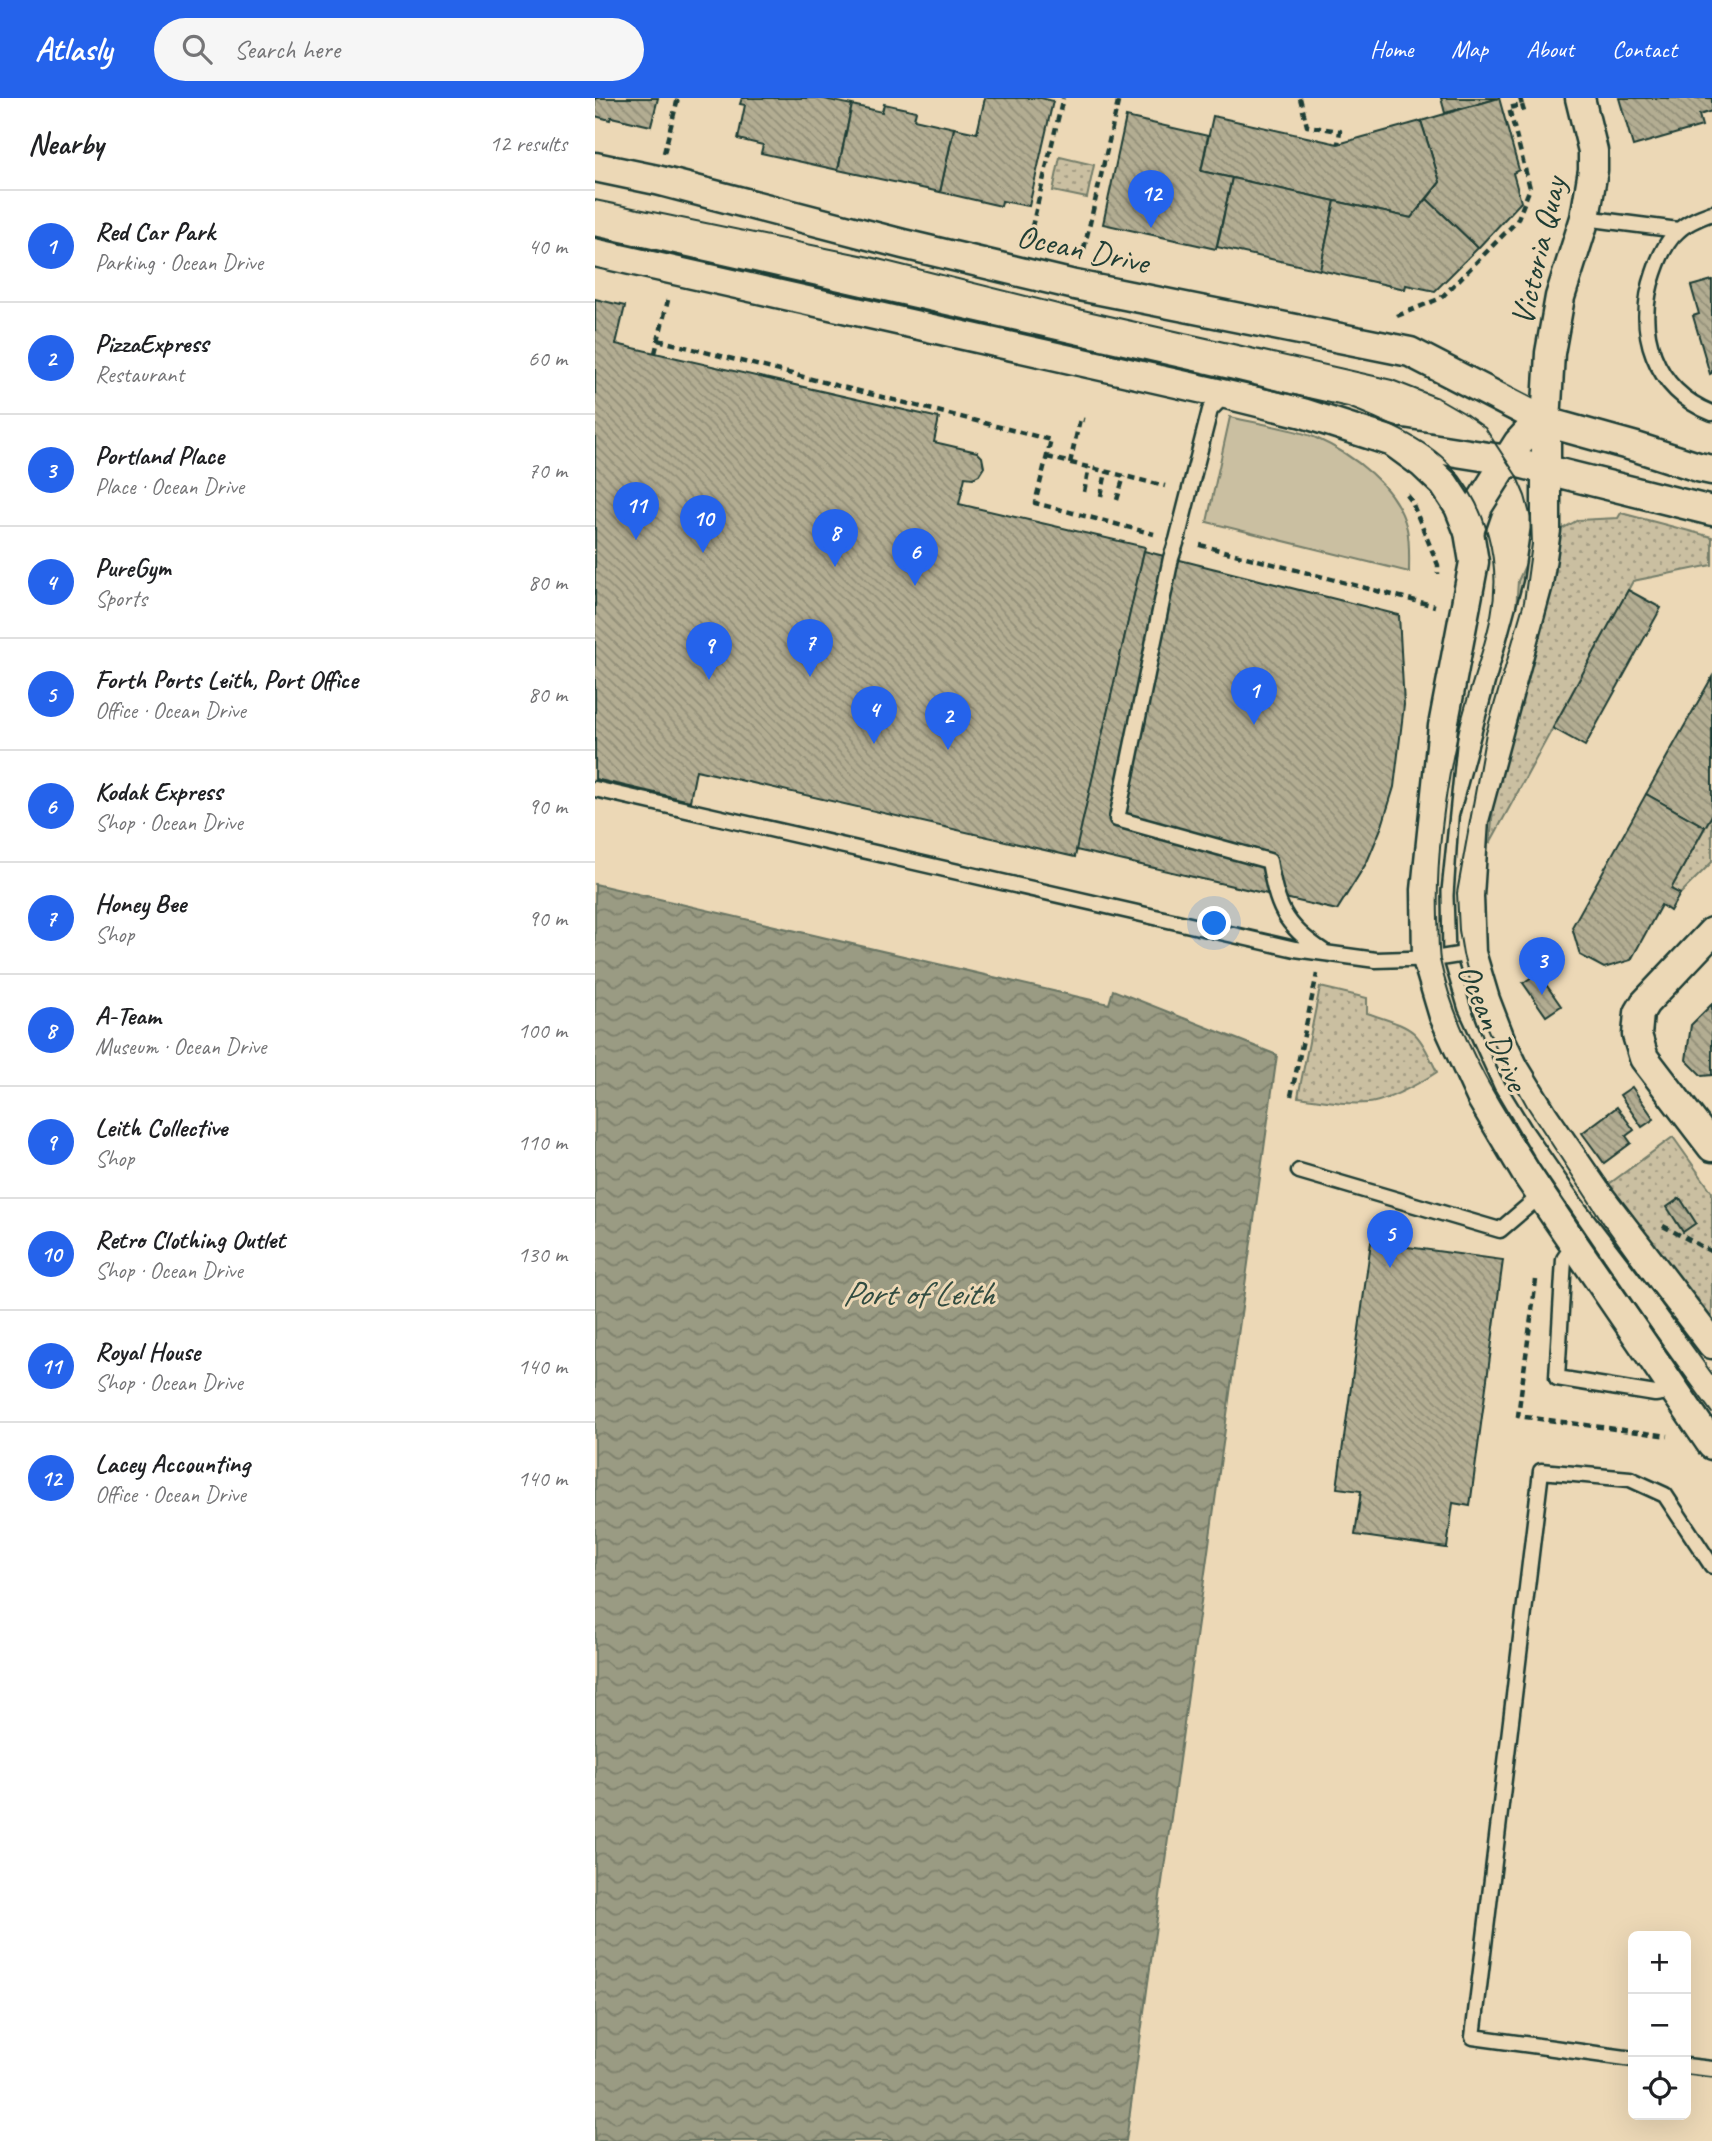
<!DOCTYPE html>
<html lang="en">
<head>
<meta charset="utf-8">
<style>
	body { margin:0; font-family:Caveat,sans-serif; background:#f6f6f6; color:#202124 }
	.controls { position:absolute; right:21px; bottom:21px; display:grid; overflow:hidden; border-radius:10px; box-shadow:0 7px 28px #0002 }
	.controls button { width:63px; height:63px; display:grid; place-items:center; padding:0; border:0; border-bottom:2px solid #e0e0e0; background:#fff; color:#202124; font:35px sans-serif }
	.you { position:absolute; left:620px; top:826px; width:24px; height:24px; margin:-18px; border:5px solid #fff; border-radius:50%; background:#1a73e8; box-shadow:0 0 0 10px #1a73e833 }
	.badge { display:grid; place-items:center; width:46px; height:46px; border-radius:50%; background:#2563eb; color:#fff; font-size:23px; font-weight:700 }
	.pin { position:absolute; translate:-50% -58px; filter:drop-shadow(0 2px 4px #0008) }
	.pin::after { content:''; position:absolute; top:37px; width:24px; height:21px; background:inherit; clip-path:polygon(0 0,100% 0,50% 100%) }
	.list { margin:0; padding:0; list-style:none }
	h2 { display:flex; justify-content:space-between; align-items:center; height:91px; margin:0; padding:0 28px; font-size:30px }
	h2 small { font-size:23px; font-weight:400; color:#757577 }
	.list li { display:grid; grid-template-columns:46px 1fr auto; gap:21px; align-items:center; box-sizing:border-box; height:112px; padding:0 28px; border-top:2px solid #e0e0e0 }
	.list b { display:block; font-size:26px; white-space:nowrap }
	.list p { margin:0; font-size:23px; white-space:nowrap; color:#757577 }
	.list em { font-size:23px; font-style:normal; color:#757577 }
	.icon { flex:none; width:38px; height:38px; fill:none; stroke:currentColor; stroke-width:2; stroke-linecap:round; stroke-linejoin:round }
	.map { position:relative; flex:none; width:1117px; height:2043px; overflow:hidden }
	header { display:flex; align-items:center; gap:42px; box-sizing:border-box; height:98px; padding:0 35px; background:#2563eb; color:#fff }
	header strong { font-size:33px }
	nav { display:flex; gap:38px; margin-inline-start:auto; font-size:24px }
	.search { width:490px; height:63px; background:#f6f6f6; display:flex; align-items:center; gap:18px; box-sizing:border-box; padding:0 24px; border-radius:38px; color:#757577; font-size:26px }
	main { display:flex }
	aside { flex:1; background:#fff }
	.map>svg:first-child { display:block }
	.grass { fill:url(#grass-dots); stroke:#747e6a; stroke-width:2 }
	.green { fill:#cabfa1; stroke:#747e6a; stroke-width:2 }
	.water { fill:url(#water-waves); stroke:#697563; stroke-width:2 }
	.building { fill:url(#building-back-hatch); stroke:#1f3d34; stroke-width:2 }
	.lines { fill:none; stroke-linecap:round; stroke-linejoin:round }
	.lane-casing { stroke:#1f3d34; stroke-width:19 }
	.street-casing { stroke:#1f3d34; stroke-width:33 }
	.path { stroke:#1f3d34; stroke-width:4.5; stroke-dasharray:7 5; stroke-linecap:butt }
	.lane { stroke:#ecd8b6; stroke-width:14 }
	.street { stroke:#ecd8b6; stroke-width:28 }
	.tram { stroke:#1f3d34; stroke-width:2 }
	.labels { text-anchor:middle; dominant-baseline:central; stroke-width:6; stroke-linejoin:round; paint-order:stroke }
	.street-label { font-size:33px; fill:#1f3d34; stroke:#ecd8b6 }
	.water-label { font-size:35px; font-style:italic; fill:#314b40; stroke:#ecd8b6 }
</style>
</head>
<body>
<header>
<strong>Atlasly</strong>
<div class="search"><svg class="icon" aria-label="search" viewBox="0 0 24 24"><circle cx="10" cy="10" r="6"/><path d="M15 15l6 6"/></svg>Search here</div>
<nav><a>Home</a><a>Map</a><a>About</a><a>Contact</a></nav>
</header>
<main>
<aside>
<h2>Nearby<small>12 results</small></h2>
<ul class="list">
<li><span class="badge">1</span><div><b>Red Car Park</b><p>Parking · Ocean Drive</p></div><em>40 m</em></li>
<li><span class="badge">2</span><div><b>PizzaExpress</b><p>Restaurant</p></div><em>60 m</em></li>
<li><span class="badge">3</span><div><b>Portland Place</b><p>Place · Ocean Drive</p></div><em>70 m</em></li>
<li><span class="badge">4</span><div><b>PureGym</b><p>Sports</p></div><em>80 m</em></li>
<li><span class="badge">5</span><div><b>Forth Ports Leith, Port Office</b><p>Office · Ocean Drive</p></div><em>80 m</em></li>
<li><span class="badge">6</span><div><b>Kodak Express</b><p>Shop · Ocean Drive</p></div><em>90 m</em></li>
<li><span class="badge">7</span><div><b>Honey Bee</b><p>Shop</p></div><em>90 m</em></li>
<li><span class="badge">8</span><div><b>A-Team</b><p>Museum · Ocean Drive</p></div><em>100 m</em></li>
<li><span class="badge">9</span><div><b>Leith Collective</b><p>Shop</p></div><em>110 m</em></li>
<li><span class="badge">10</span><div><b>Retro Clothing Outlet</b><p>Shop · Ocean Drive</p></div><em>130 m</em></li>
<li><span class="badge">11</span><div><b>Royal House</b><p>Shop · Ocean Drive</p></div><em>140 m</em></li>
<li><span class="badge">12</span><div><b>Lacey Accounting</b><p>Office · Ocean Drive</p></div><em>140 m</em></li>
</ul>
</aside>
<div class="map">
<svg width="1117" height="2043" viewBox="0 0 1117 2043">
	<defs>
		<pattern id="grass-dots" width="8" height="8" patternUnits="userSpaceOnUse" patternTransform="scale(1.75)"><rect width="8" height="8" fill="#cabfa1"/><path d="M2 2h.1M6 6h.1" fill="none" stroke="#a39c84" stroke-width="1.8" stroke-linecap="round"/></pattern>
		<pattern id="water-waves" width="16" height="10" patternUnits="userSpaceOnUse" patternTransform="scale(1.75)"><rect width="16" height="10" fill="#9a9b83"/><path d="M0 5q4-4 8 0t8 0" fill="none" stroke="#7d806c"/></pattern>
		<pattern id="building-back-hatch" width="6" height="6" patternUnits="userSpaceOnUse" patternTransform="scale(1.75)"><rect width="6" height="6" fill="#b3ad92"/><path d="M-1 5l2 2M0 0l6 6M5-1l2 2" fill="none" stroke="#918e78"/></pattern>
	</defs>
	<rect width="100%" height="100%" fill="#ecd8b6"/>
	<filter id="ink" filterUnits="userSpaceOnUse"><feTurbulence type="fractalNoise" baseFrequency=".0143" numOctaves="2"/><feDisplacementMap in="SourceGraphic" scale="14" xChannelSelector="R" yChannelSelector="G"/><feConvolveMatrix kernelMatrix="1 2 1 2 8 2 1 2 1" color-interpolation-filters="sRGB"/></filter>
	<g filter="url(#ink)">
		<g class="grass">
			<polygon points="465,59 499,67 492,100 458,93"/>
			<polygon points="1026,415 1117,439 1117,467 1038,483 895,745 909,582 918,554 923,483 932,463 945,445 967,431 983,422 1023,420"/>
			<polygon points="1117,717 1117,764 1085,796 1076,791"/>
			<path d="M 725,889 L 772,900 L 772,915 C 820,931 820,928 842,974 C 827,984 791,1004 773,1005 C 750,1007 726,1002 703,999 Z"/>
			<polygon points="1078,1039 1117,1094 1117,1228 1014,1086"/>
		</g>
		<path class="green" d="M 635,319 C 660,325 697,330 719,339 C 757,356 802,388 812,431 C 815,445 814,460 814,474 L 612,424 Z"/>
		<polygon class="water" points="0,786 514,906 518,892 682,957 531,2043 0,2043"/>
		<g class="building">
			<polygon points="0,0 63,0 56,28 16,19 15,22 0,18"/>
			<polygon points="147,0 225,0 257,7 243,72 166,55 168,47 143,41 150,7 145,6"/>
			<polygon points="390,0 446,0 458,3 434,108 407,103 406,108 345,94 359,30 382,35"/>
			<polygon points="846,0 905,0 850,15"/>
			<polygon points="904,0 924,72 918,75 926,104 883,150 832,101 845,84 826,23"/>
			<polygon points="1024,0 1117,0 1117,13 1104,17 1107,28 1038,48"/>
			<polygon points="289,6 321,13 319,21 359,30 345,94 243,72 257,7 287,14"/>
			<polygon points="618,18 743,46 826,23 845,84 816,120 606,73"/>
			<polygon points="531,19 613,38 606,73 637,80 621,151 508,126"/>
			<polygon points="637,80 740,103 725,172 622,149"/>
			<polygon points="832,101 883,150 840,193 811,187 810,191 725,172 740,103 816,120"/>
			<polygon points="1117,182 1117,275 1115,276 1098,218 1104,216 1096,188"/>
			<polygon points="0,201 30,208 21,246 344,320 339,344 382,354 387,359 389,369 384,377 378,380 370,379 364,406 550,449 480,759 101,672 95,703 0,681"/>
			<polygon points="549,453 804,517 809,607 799,689 787,728 772,764 742,812 481,752"/>
			<polygon points="1033,492 1066,510 990,648 958,630"/>
			<polygon points="1117,579 1117,717 1110,729 1051,696"/>
			<polygon points="1051,696 1110,729 1076,791 1085,796 1075,813 1066,807 1036,862 1009,870 985,857 977,829"/>
			<polygon points="943,875 966,908 951,918 928,885"/>
			<polygon points="1117,906 1117,977 1107,978 1091,962 1096,927"/>
			<polygon points="1037,989 1059,1021 1047,1029 1025,997"/>
			<polygon points="1022,1009 1039,1032 1031,1038 1036,1045 1009,1065 987,1035"/>
			<polygon points="1085,1100 1101,1125 1088,1134 1072,1109"/>
			<polygon points="776,1144 908,1162 875,1408 858,1405 852,1450 760,1437 766,1393 742,1390"/>
		</g>
		<g class="lines">
			<g class="lane-casing">
				<g id="lane">
					<path d="M 1117,115 C 1106,119 1092,124 1083,133 C 1071,143 1064,160 1059,175 C 1039,232 1059,292 1117,315"/>
					<polyline points="990,120 1083,132"/>
					<path d="M 631,296 L 615,312 L 582,442 L 576,460 L 522,721 L 674,763 C 682,808 688,827 728,853"/>
					<polyline points="0,691 700,851 781,862 845,860 876,855"/>
					<polyline points="704,1073 905,1132 946,1097"/>
					<polyline points="979,1146 969,1161 962,1280 1060,1296 1080,1293"/>
					<polyline points="1038,1961 878,1939 946,1373 1035,1381 1070,1397 1117,1468"/>
					<polyline points="1091,1968 1117,1971"/>
				</g>
			</g>
			<g class="street-casing">
				<g id="street">
					<polyline points="985,0 998,53 998,72 990,120 965,199 955,255 951,324 951,432 943,486 879,722 874,798 876,855 890,902 905,941 919,970 949,1019 1000,1093 1117,1246"/>
					<polyline points="0,69 62,82 308,146 480,187 815,254 951,324 1041,349 1103,369 1117,372"/>
					<polyline points="0,154 631,296 708,315 798,344 912,362 1117,413"/>
					<polyline points="802,347 828,366 849,386 864,409 874,434 879,464 848,628 831,792 832,861 849,918 886,999 931,1075 1117,1347"/>
					<polyline points="874,434 883,408 923,345 935,332 951,324"/>
					<polyline points="1117,834 1050,905 1044,915 1042,937 1049,960 1117,1049"/>
				</g>
			</g>
			<g class="path">
				<polyline points="705,0 712,28 745,33 743,46"/>
				<polyline points="927,7 930,17"/>
				<polyline points="69,55 83,0"/>
				<polyline points="434,141 468,0"/>
				<polyline points="489,151 524,0"/>
				<polyline points="802,218 846,200 922,123 935,90 914,10 927,7 925,0"/>
				<polyline points="63,242 456,342 440,405 559,436"/>
				<polyline points="60,255 73,202"/>
				<polyline points="452,359 570,388"/>
				<polyline points="475,365 485,321 489,322"/>
				<polyline points="489,394 494,369"/>
				<polyline points="812,397 816,402 843,467 843,476"/>
				<polyline points="506,398 511,374"/>
				<polyline points="522,402 529,378"/>
				<polyline points="605,447 840,508"/>
				<polyline points="696,998 722,876"/>
				<polyline points="1068,1128 1117,1154"/>
				<polyline points="941,1182 923,1318 1073,1338"/>
			</g>
			<use href="#lane" class="lane"/>
			<use href="#street" class="street"/>
			<g class="tram">
				<polyline points="0,102 275,159 475,209 797,282 843,300 869,315 890,330 921,377 930,398 936,420 937,446 929,504 891,635 862,795 864,832 868,856 881,905 904,957 932,1008 1009,1126 1117,1276"/>
				<path d="M 0,140 L 753,309 C 783,320 832,342 854,366 C 891,406 907,464 896,518 C 888,558 872,596 863,636 C 849,698 841,758 843,821 C 844,834 843,849 845,862 C 863,946 913,1020 959,1090 C 1010,1167 1063,1241 1117,1315"/>
			</g>
		</g>
	</g>
	<g class="labels">
		<g class="street-label">
			<text transform="translate(488 151) rotate(12)">Ocean Drive</text>
			<text transform="translate(943 153) rotate(-77)">Victoria Quay</text>
			<text transform="translate(898 929) rotate(67)">Ocean Drive</text>
		</g>
		<g class="water-label">
			<text x="323" y="1195">Port of Leith</text>
		</g>
	</g>
</svg>
<div class="controls">
<button>+</button>
<button>−</button>
<button><svg class="icon" aria-label="locate" viewBox="0 0 24 24"><circle cx="12" cy="12" r="6"/><path d="M12 2v4M12 18v4M2 12h4M18 12h4"/></svg></button>
</div>
<div class="you"></div>
<div class="pin badge" style="left:659px;top:627px">1</div>
<div class="pin badge" style="left:353px;top:652px">2</div>
<div class="pin badge" style="left:947px;top:897px">3</div>
<div class="pin badge" style="left:279px;top:646px">4</div>
<div class="pin badge" style="left:795px;top:1170px">5</div>
<div class="pin badge" style="left:320px;top:488px">6</div>
<div class="pin badge" style="left:215px;top:579px">7</div>
<div class="pin badge" style="left:240px;top:469px">8</div>
<div class="pin badge" style="left:114px;top:582px">9</div>
<div class="pin badge" style="left:108px;top:455px">10</div>
<div class="pin badge" style="left:41px;top:442px">11</div>
<div class="pin badge" style="left:556px;top:130px">12</div>
</div>
</main>
</body>
</html>
